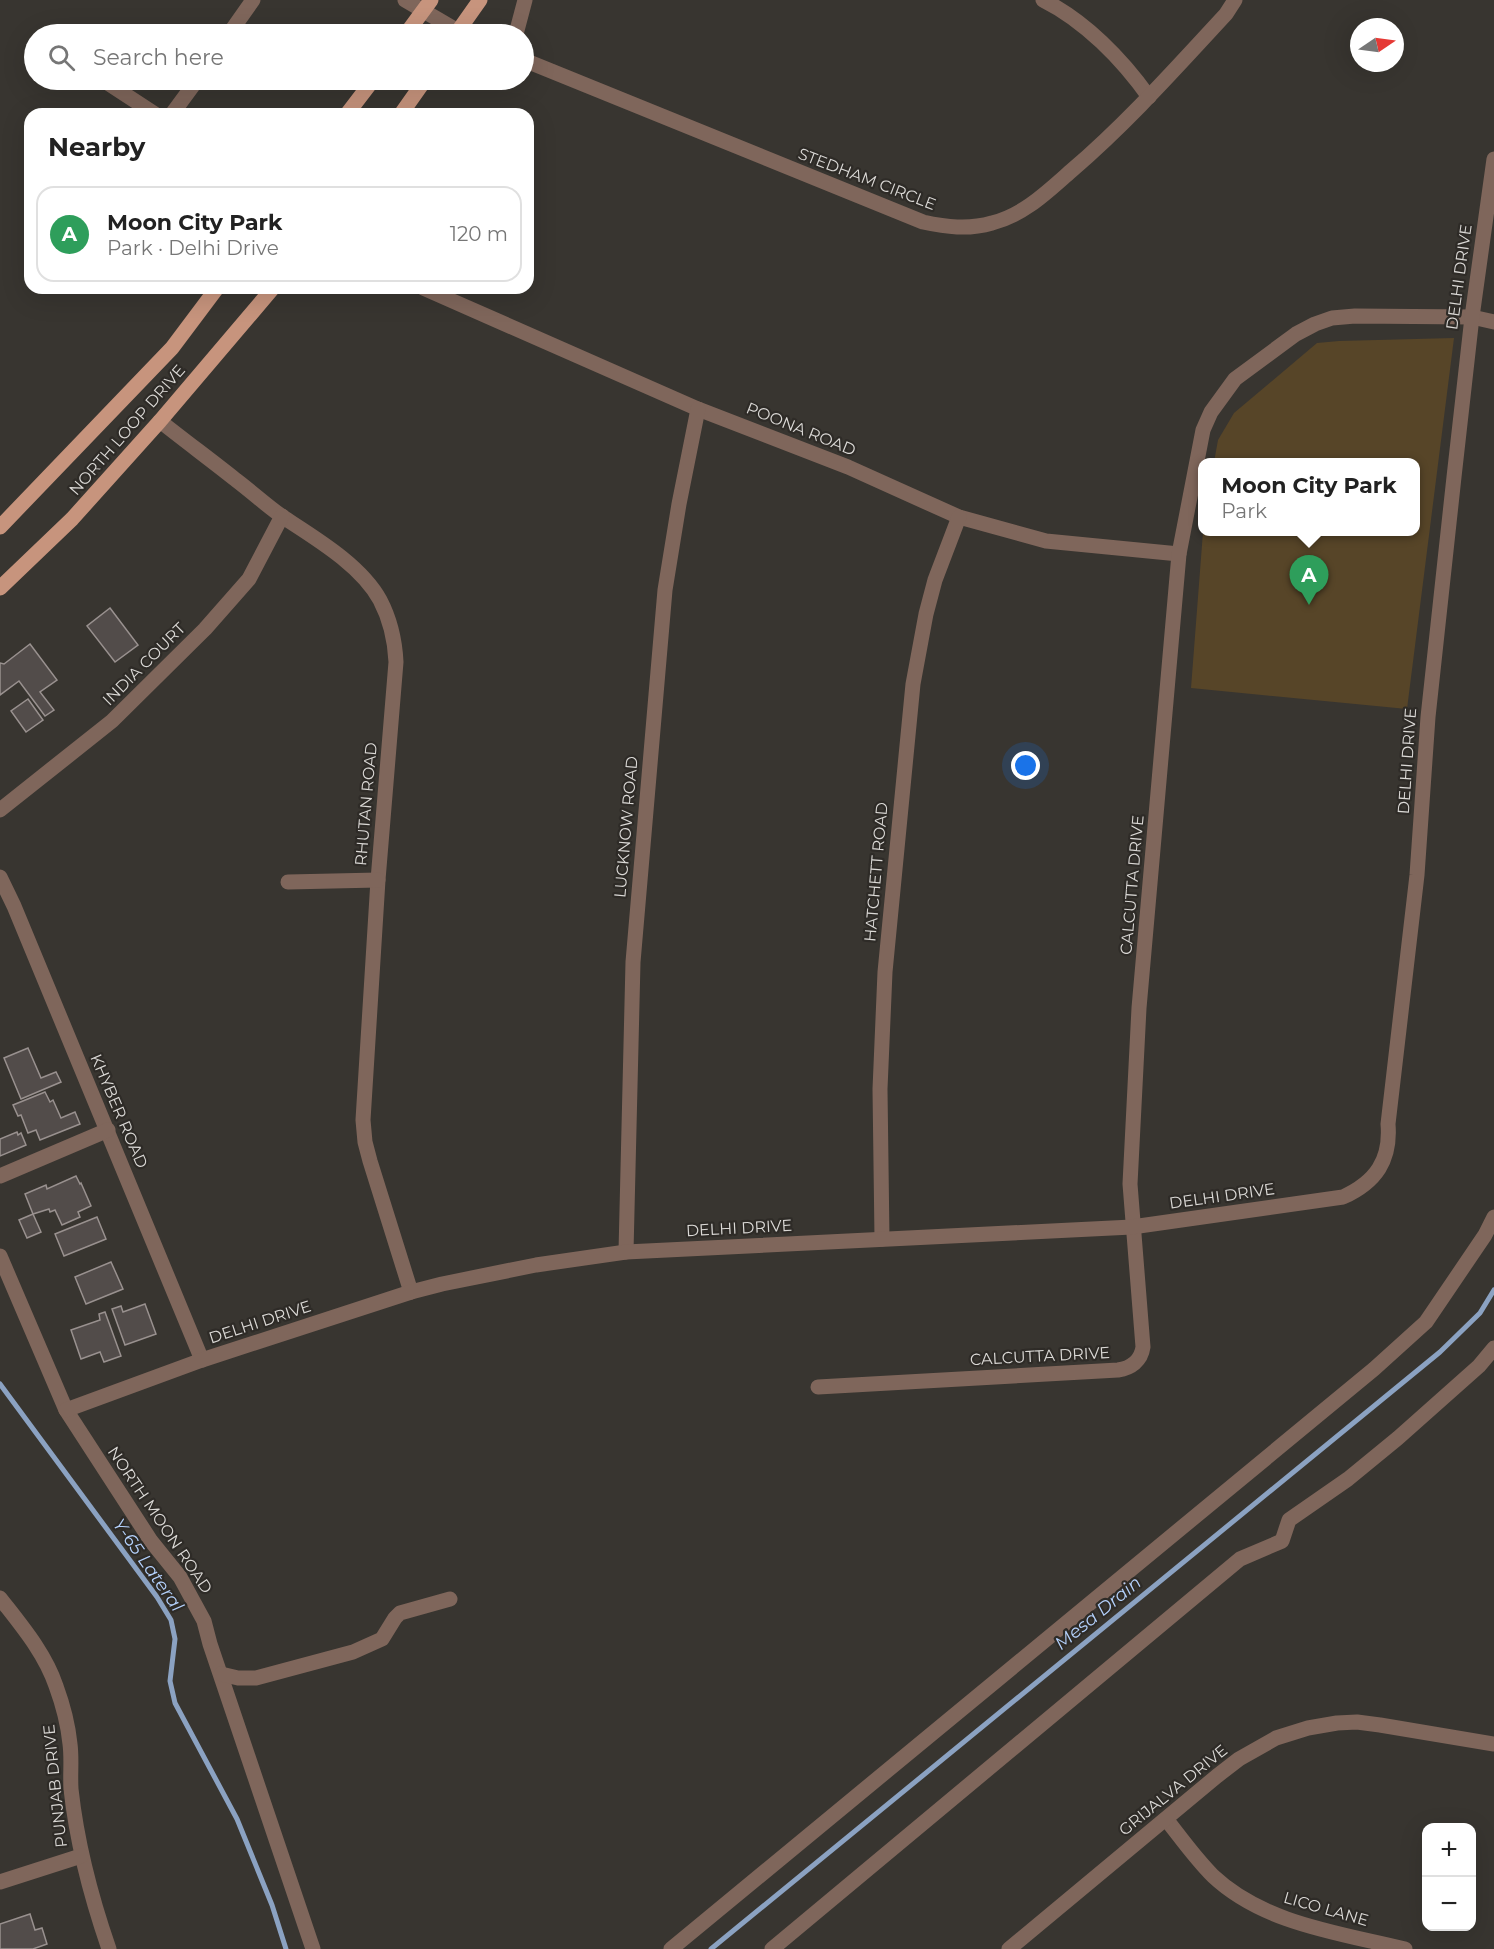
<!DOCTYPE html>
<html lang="en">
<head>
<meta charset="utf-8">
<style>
	body { margin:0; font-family:Montserrat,sans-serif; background:#f2f2f2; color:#222 }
	.controls { position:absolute; right:18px; bottom:18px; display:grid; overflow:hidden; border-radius:12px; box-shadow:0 6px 24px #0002 }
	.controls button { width:54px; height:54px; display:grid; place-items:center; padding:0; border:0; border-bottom:2px solid #e0e0e0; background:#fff; color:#222; font:30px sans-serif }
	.compass { position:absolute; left:1350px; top:18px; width:54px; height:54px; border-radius:50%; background:#fff; box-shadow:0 6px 24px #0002; rotate:77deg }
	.you { position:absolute; left:1026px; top:766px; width:21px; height:21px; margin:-15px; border:4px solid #fff; border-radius:50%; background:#1a73e8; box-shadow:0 0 0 9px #1a73e833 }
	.badge { display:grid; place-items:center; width:39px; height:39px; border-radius:50%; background:#815858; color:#fff; font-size:20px; font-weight:700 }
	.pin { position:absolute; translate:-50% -50px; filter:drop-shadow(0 2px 3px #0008) }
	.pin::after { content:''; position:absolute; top:32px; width:21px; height:18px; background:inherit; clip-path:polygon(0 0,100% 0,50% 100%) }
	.popup { position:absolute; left:1198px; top:458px; width:222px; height:78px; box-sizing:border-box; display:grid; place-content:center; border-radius:12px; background:#fff; filter:drop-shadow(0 2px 4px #0005); font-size:20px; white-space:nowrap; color:#767676 }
	.popup b { font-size:22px; color:#222 }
	.popup::after { content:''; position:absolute; left:50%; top:100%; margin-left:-12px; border:12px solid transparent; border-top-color:#fff }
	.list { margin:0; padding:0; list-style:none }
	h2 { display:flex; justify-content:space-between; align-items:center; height:78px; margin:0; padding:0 24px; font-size:26px }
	h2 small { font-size:20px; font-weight:400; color:#767676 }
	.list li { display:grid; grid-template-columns:39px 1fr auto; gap:18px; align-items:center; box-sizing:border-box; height:96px; margin:0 12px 12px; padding:0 12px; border:2px solid #e0e0e0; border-radius:18px }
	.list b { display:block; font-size:22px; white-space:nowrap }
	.list p { margin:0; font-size:20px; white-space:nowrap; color:#767676 }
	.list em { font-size:20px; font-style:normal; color:#767676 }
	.icon { flex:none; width:33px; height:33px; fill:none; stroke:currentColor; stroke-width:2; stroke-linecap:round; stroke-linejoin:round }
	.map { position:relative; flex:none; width:1494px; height:1949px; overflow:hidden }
	.search { position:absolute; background:#fff; box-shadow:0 6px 24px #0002; left:24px; top:24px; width:510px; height:66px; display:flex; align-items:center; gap:15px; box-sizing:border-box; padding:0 21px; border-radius:33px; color:#767676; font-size:22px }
	.panel { position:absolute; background:#fff; box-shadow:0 6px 24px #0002; left:24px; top:108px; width:510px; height:186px; border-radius:18px }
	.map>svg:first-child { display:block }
	.green { fill:#574528 }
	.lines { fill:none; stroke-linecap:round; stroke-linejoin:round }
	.stream { stroke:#8ba2c2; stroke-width:5 }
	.building { fill:#524c4a; stroke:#99918f; stroke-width:1.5 }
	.minor { stroke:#7f665b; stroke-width:15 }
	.major { stroke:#c7947d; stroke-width:15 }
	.labels { text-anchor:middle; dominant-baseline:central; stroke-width:4.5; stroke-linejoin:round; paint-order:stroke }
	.street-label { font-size:16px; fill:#dbd9d6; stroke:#2e2b27 }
	.water-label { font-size:18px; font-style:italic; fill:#b4d1fc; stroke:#2e2b27 }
</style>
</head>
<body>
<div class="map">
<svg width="1494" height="1949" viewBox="0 0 1494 1949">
	<rect width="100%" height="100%" fill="#383530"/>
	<polygon class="green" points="1454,338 1407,709 1191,688 1203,532 1416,532 1416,462 1214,462 1218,440 1234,413 1317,343 1339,341"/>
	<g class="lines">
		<g class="stream">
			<polyline points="0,1384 157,1597 171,1620 175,1639 170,1681 175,1703 237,1819 272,1905 286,1949"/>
			<polyline points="711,1949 1440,1352 1480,1313 1494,1290"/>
		</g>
	</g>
	<g class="building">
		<polygon points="110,608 138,645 115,662 87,626"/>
		<polygon points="30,644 57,680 40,692 54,710 45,716 19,681 0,695 0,663 4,664"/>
		<polygon points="28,699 43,720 26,732 11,711"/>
		<polygon points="28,1048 41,1078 56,1072 61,1082 21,1099 4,1058"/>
		<polygon points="45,1092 50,1102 53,1100 61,1118 75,1112 80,1124 40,1140 36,1130 28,1133 21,1115 18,1116 13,1105"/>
		<polygon points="17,1132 18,1135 21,1133 26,1145 0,1156 0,1139"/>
		<polygon points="76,1176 80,1184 81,1183 91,1206 78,1212 80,1217 62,1225 55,1210 50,1212 49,1209 33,1214 25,1194 46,1185 47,1189"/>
		<polygon points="33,1214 41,1232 27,1238 19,1220"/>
		<polygon points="97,1217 106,1239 64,1256 55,1234"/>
		<polygon points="111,1262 123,1289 86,1304 75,1277"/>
		<polygon points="145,1304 156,1334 125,1345 112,1309 121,1306 123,1312"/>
		<polygon points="105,1312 121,1356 104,1362 100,1352 81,1359 71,1330 100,1320 99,1314"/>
		<polygon points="30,1914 35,1930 42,1928 47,1944 33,1949 0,1949 0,1924"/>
	</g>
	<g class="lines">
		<g class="minor">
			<polyline points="405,0 463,34"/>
			<path d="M 1043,0 C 1085,21 1122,59 1149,97"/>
			<polyline points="229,34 253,0"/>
			<polyline points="516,34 525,0"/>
			<path d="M 524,60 L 923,222 C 946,227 968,230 992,223 C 1024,215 1047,192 1071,171 C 1127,123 1176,68 1226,14 L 1235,0"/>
			<polyline points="103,80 155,114"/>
			<polyline points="172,114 197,80"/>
			<polyline points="423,288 698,409 848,467 959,517 1046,541 1179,554"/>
			<path d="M 160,421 C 185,441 211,460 236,480 C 252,492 267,506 283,517 C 315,538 361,565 380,600 C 390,619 395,641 396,662 L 378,880 L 363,1120 L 365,1142 L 370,1161 L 411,1292"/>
			<polyline points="0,810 112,721 205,629 249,579 282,516"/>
			<polyline points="0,877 14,906 202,1360"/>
			<polyline points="288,882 378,880"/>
			<polyline points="0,1176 108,1130"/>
			<polyline points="882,1239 880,1089 885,972 913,684 926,614 935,580 959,517"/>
			<polyline points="626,1252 633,962 665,590 679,504 698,409"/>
			<polyline points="0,1256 66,1410 151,1541 180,1577 204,1621 210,1644 313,1949"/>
			<path d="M 818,1387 L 1118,1370 C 1131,1368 1141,1361 1143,1347 L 1130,1184 L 1139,1008 L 1179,554 L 1203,430 L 1211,412 L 1235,379 L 1296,334 L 1315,324 L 1332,318 L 1355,316 L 1472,317 L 1494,322"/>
			<path d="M 66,1410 L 202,1360 L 411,1292 L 442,1284 L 536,1265 L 626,1252 L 1132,1227 L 1343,1197 C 1376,1182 1391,1160 1388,1124 L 1417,875 L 1428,717 L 1454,477 L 1472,317 L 1494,159"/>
			<path d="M 0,1598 C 21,1625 45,1653 56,1686 C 63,1705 68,1724 70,1744 C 72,1759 70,1774 71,1789 C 77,1844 91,1897 109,1949"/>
			<polyline points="221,1674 238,1678 256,1678 353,1652 382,1639 395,1618 400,1613 450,1599"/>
			<path d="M 1166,1819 C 1181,1838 1195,1858 1213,1876 C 1264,1924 1340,1933 1405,1949"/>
			<polyline points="0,1882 81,1856"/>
			<polyline points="671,1949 1374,1369 1426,1322 1485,1235 1494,1217"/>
			<polyline points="772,1949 1240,1559 1282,1541 1289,1520 1348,1479 1398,1438 1479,1366 1494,1348"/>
			<polyline points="1009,1949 1217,1776 1239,1759 1276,1738 1308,1728 1337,1723 1357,1722 1380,1725 1494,1744"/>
		</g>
		<g class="major">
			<polyline points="406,34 431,0"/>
			<polyline points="456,34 480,0"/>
			<polyline points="347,114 373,80"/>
			<polyline points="401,114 425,80"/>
			<polyline points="0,527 172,348 217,288"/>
			<polyline points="0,588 72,519 160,421 273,288"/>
		</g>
	</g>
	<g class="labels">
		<g class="street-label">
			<text transform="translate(867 179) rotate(21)">STEDHAM CIRCLE</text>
			<text transform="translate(1459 277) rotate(-82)">DELHI DRIVE</text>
			<text transform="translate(801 429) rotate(22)">POONA ROAD</text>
			<text transform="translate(127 430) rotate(-49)">NORTH LOOP DRIVE</text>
			<text transform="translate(144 664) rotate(-45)">INDIA COURT</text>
			<text transform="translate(1407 761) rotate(-86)">DELHI DRIVE</text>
			<text transform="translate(366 804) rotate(-85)">RHUTAN ROAD</text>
			<text transform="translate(626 827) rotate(-85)">LUCKNOW ROAD</text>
			<text transform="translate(876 872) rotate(-85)">HATCHETT ROAD</text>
			<text transform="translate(1132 885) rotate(-85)">CALCUTTA DRIVE</text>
			<text transform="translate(119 1111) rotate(67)">KHYBER ROAD</text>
			<text transform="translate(1222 1196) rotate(-8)">DELHI DRIVE</text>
			<text transform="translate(739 1228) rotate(-3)">DELHI DRIVE</text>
			<text transform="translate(260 1322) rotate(-18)">DELHI DRIVE</text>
			<text transform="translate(1040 1356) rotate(-3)">CALCUTTA DRIVE</text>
			<text transform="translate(160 1520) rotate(56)">NORTH MOON ROAD</text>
			<text transform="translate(55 1786) rotate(-96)">PUNJAB DRIVE</text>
			<text transform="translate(1173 1790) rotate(-39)">GRIJALVA DRIVE</text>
			<text transform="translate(1326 1909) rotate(16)">LICO LANE</text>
		</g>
		<g class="water-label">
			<text transform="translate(148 1565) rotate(55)">Y-65 Lateral</text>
			<text transform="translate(1098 1613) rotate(-39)">Mesa Drain</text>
		</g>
	</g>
</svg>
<div class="controls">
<button>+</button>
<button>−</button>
</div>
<svg class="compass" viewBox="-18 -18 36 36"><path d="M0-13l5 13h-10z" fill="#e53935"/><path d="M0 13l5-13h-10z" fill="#767676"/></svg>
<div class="you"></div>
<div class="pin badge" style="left:1309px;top:605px;background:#2e9e5b">A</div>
<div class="popup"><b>Moon City Park</b>Park</div>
<div class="search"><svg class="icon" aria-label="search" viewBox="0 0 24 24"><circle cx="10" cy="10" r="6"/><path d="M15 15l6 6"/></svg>Search here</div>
<section class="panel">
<h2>Nearby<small></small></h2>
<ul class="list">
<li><span class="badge" style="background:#2e9e5b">A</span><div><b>Moon City Park</b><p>Park · Delhi Drive</p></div><em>120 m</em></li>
</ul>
</section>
</div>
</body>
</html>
